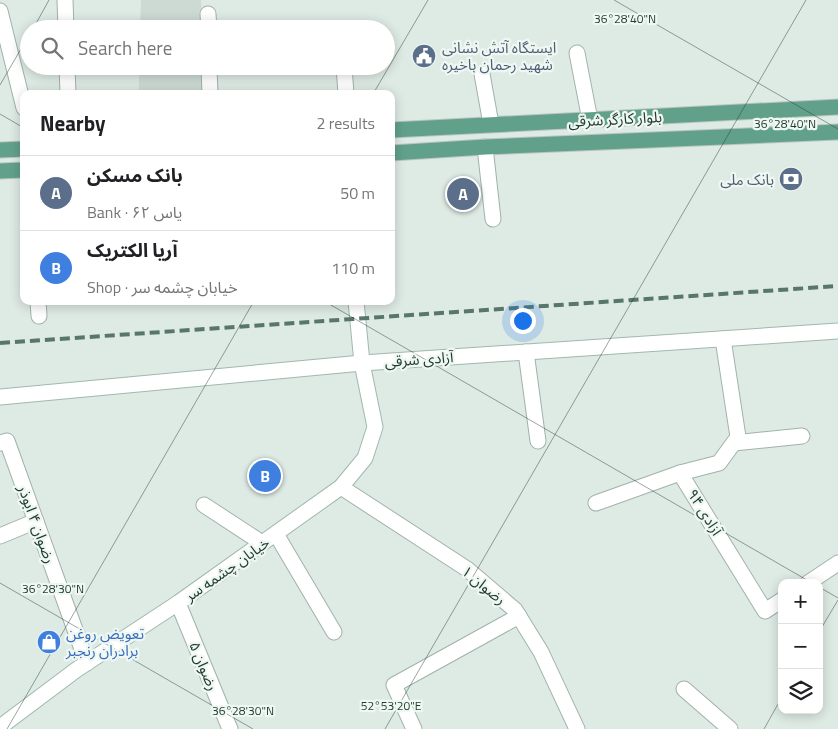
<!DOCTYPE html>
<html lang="en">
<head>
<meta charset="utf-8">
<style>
	body { margin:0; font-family:"Titillium Web","Noto Sans Arabic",sans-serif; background:#f2f2f2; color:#202124 }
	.controls { position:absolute; right:15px; bottom:15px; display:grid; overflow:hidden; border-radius:10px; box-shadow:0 2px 12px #0003 }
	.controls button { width:45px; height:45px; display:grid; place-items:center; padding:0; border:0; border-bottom:1px solid #e0e0e0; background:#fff; color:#202124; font:25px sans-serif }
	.you { position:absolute; left:522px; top:320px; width:18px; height:18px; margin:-12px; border:4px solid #fff; border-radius:50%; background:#1a73e8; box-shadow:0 0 0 8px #1a73e833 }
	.badge { display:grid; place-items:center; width:32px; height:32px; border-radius:50%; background:#1a73e8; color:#fff; font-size:16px; font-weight:700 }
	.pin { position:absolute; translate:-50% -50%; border:2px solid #fff; box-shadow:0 1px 5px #0006 }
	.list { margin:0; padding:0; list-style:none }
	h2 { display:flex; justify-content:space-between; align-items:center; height:65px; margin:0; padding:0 20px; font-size:21px }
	h2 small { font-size:16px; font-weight:400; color:#757577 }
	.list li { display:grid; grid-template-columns:32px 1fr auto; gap:15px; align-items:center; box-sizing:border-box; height:75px; padding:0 20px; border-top:1px solid #e0e0e0 }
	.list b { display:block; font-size:19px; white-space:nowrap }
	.list p { margin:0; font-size:16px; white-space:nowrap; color:#757577 }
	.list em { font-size:16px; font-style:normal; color:#757577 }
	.icon { flex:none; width:28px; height:28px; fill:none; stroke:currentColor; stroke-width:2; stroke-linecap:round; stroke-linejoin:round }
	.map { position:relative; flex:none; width:838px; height:729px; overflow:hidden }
	.search { position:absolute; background:#fff; box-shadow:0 2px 12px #0003; left:20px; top:20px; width:375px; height:55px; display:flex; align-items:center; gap:12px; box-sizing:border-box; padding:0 18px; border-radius:28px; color:#757577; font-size:19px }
	.panel { position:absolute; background:#fff; box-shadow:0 2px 12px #0003; left:20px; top:90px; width:375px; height:215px; border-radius:10px }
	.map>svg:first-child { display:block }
	.built { fill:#cddad3 }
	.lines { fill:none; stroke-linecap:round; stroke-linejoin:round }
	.street-casing { stroke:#a1b2ab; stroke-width:17 }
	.secondary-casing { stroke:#9fb9ae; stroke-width:17 }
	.primary-casing { stroke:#bcc4c1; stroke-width:17 }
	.street { stroke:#fff; stroke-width:15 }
	.secondary { stroke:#fff; stroke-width:15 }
	.primary { stroke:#61a18c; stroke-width:15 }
	.rail { stroke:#59766c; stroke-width:4; stroke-dasharray:10 5; stroke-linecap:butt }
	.ticks { fill:none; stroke:#1f3a31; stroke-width:1; stroke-opacity:0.45 }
	.labels { text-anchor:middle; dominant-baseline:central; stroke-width:4.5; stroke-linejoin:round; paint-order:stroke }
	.service-label { font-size:15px; fill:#4e5e75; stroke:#eff7f2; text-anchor:start }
	.street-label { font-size:15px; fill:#1f3a31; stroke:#eff7f2 }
	.shop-label { font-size:15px; fill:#366cbe; stroke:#eff7f2; text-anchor:start }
	.ticks-label { font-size:12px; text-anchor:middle; fill:#1f3a31; stroke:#eff7f2; stroke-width:4.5; stroke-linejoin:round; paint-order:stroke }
</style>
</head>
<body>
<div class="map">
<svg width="838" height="729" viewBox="0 0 838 729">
	<rect width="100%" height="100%" fill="#deeae4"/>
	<g class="built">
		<polygon points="141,0 201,0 202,29 140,29"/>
		<rect x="139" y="66" width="63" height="28"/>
	</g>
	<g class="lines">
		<g class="street-casing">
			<g id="street">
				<polyline points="65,0 66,29"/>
				<polyline points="0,11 24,108"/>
				<polyline points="208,14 209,29"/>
				<polyline points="577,53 590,120"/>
				<polyline points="67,66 68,94"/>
				<polyline points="209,66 210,94"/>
				<polyline points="344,66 346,94"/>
				<polyline points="482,74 491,124"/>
				<polyline points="485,147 493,219"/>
				<polyline points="38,301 39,316"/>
				<polyline points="526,352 538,441"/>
				<polyline points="0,443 7,441 87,663"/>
				<polyline points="734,443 802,436"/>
				<polyline points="680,473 765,611 782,600"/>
				<polyline points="341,487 467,569 515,610 541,652 577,729"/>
				<polyline points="596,503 680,473 719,463 738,437 723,339"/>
				<polyline points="204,505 262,543"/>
				<polyline points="276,534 334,632"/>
				<polyline points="0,536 36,521"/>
				<polyline points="808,583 838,563"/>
				<polyline points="178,603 230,729"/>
				<polyline points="684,689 730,729"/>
				<polyline points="414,729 394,685 519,616"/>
			</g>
		</g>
		<g class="secondary-casing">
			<g id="secondary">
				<polyline points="0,397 362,363 838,331"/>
				<polyline points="0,727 76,670 178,603 341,487 365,458 375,427 362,363 356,301"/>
			</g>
		</g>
		<g class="primary-casing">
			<g id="primary">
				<polyline points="391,130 838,107"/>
				<polyline points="0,150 24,149"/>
				<polyline points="391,153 485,147 838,132"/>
				<polyline points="0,171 24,170"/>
			</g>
		</g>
		<use href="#street" class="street"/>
		<use href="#secondary" class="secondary"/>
		<use href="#primary" class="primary"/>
		<polyline class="rail" points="0,343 838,286"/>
	</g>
	<path class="ticks" d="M 614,0 L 838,129M 33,29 L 49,0M 0,85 L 29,35M 373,94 L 428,0M 0,114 L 24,128M 324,301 L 812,583M 0,583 L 253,729M 819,587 L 838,598M 819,632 L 838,600M 7,729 L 254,301M 385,729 L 806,0M 764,729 L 782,697"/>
	<defs>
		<g id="civic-disc" transform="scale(1.25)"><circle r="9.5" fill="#5c6f8a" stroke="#eff7f2"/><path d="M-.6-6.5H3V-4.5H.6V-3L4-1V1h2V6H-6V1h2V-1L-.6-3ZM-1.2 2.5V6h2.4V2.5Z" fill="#fff"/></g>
		<g id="bank-disc" transform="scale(1.25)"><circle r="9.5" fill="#5c6f8a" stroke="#eff7f2"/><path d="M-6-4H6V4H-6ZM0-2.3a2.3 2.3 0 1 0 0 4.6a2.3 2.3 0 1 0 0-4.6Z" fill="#fff"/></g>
		<g id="shop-disc" transform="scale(1.25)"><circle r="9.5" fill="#3f7fe0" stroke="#eff7f2"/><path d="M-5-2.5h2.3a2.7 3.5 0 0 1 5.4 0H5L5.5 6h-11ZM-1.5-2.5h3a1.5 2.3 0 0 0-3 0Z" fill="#fff"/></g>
	</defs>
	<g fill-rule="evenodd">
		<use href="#civic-disc" x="424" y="56"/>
		<use href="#bank-disc" x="791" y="179"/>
		<use href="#shop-disc" x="49" y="642"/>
	</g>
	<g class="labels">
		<g class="service-label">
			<text x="442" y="47">ایستگاه آتش نشانی<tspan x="442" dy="17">شهید رحمان باخیره</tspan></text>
			<text x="774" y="179" text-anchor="end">بانک ملی</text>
		</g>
		<g class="street-label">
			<text transform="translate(615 119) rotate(-3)">بلوار کارگر شرقی</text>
			<text transform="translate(419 359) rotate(-4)">آزادی شرقی</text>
			<text transform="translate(705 512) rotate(58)">آزادی ۹۴</text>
			<text transform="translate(37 524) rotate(70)">رضوان ۴ ابوذر</text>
			<text transform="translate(227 569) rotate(-35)">خیابان چشمه سر</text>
			<text transform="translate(484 585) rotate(39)">رضوان ۱</text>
			<text transform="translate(204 666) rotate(67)">رضوان ۵</text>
		</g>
		<g class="shop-label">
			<text x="66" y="633">تعویض روغن<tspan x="66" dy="17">برادران رنجبر</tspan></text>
		</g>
	</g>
	<g class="ticks-label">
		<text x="625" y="23">36°28'40"N</text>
		<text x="785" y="128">36°28'40"N</text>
		<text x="53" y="593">36°28'30"N</text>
		<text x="391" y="710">52°53'20"E</text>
		<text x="243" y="715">36°28'30"N</text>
	</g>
</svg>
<div class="controls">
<button>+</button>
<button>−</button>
<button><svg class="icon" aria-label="layers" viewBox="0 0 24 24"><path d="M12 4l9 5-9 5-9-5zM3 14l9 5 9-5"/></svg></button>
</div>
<div class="you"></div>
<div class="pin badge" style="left:463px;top:194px;background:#5c6f8a">A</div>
<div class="pin badge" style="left:265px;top:476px;background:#3f7fe0">B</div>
<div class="search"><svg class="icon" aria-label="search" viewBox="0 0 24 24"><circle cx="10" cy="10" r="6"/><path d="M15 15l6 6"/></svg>Search here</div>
<section class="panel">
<h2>Nearby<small>2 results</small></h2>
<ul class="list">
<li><span class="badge" style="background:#5c6f8a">A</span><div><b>بانک مسکن</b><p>Bank · یاس ۶۲</p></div><em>50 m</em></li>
<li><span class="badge" style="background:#3f7fe0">B</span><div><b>آریا الکتریک</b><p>Shop · خیابان چشمه سر</p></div><em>110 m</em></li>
</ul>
</section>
</div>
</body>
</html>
